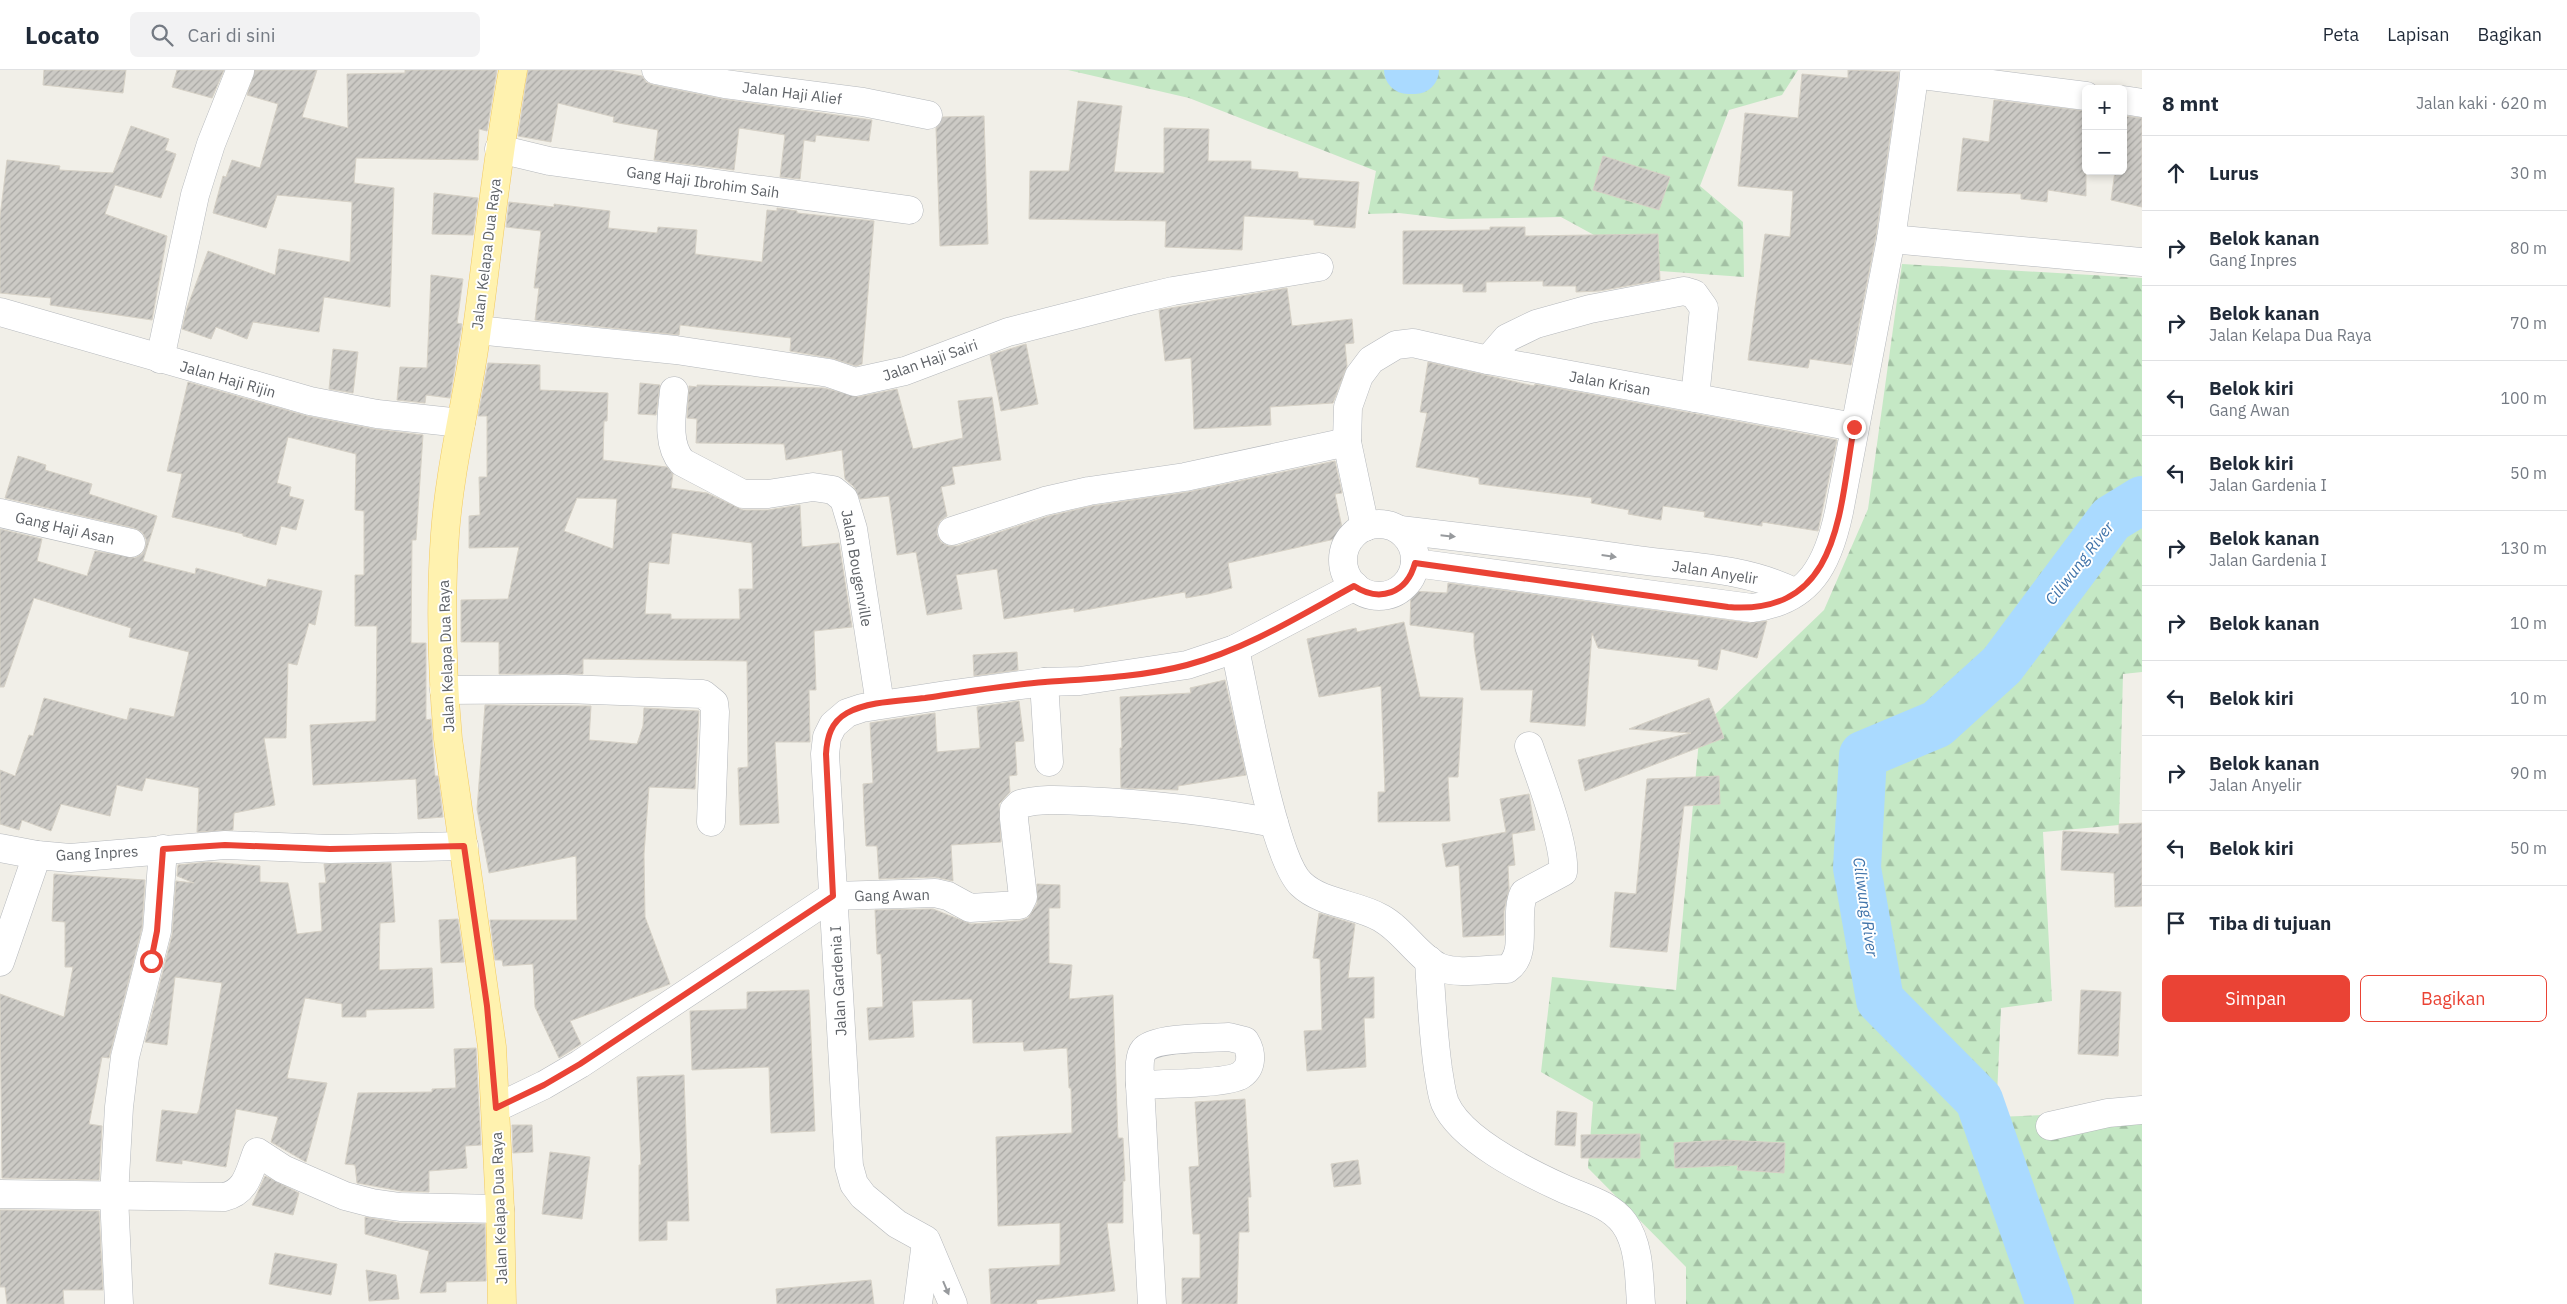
<!DOCTYPE html>
<html lang="id">
<head>
<meta charset="utf-8">
<style>
	body { margin:0; font-family:"IBM Plex Sans",sans-serif; background:#f2f2f3; color:#1f2937 }
	.controls { position:absolute; right:15px; top:15px; display:grid; overflow:hidden; border-radius:8px; box-shadow:0 2px 8px #0003 }
	.controls button { width:45px; height:45px; display:grid; place-items:center; padding:0; border:0; border-bottom:1px solid #e0e1e3; background:#fff; color:#1f2937; font:25px sans-serif }
	.stop { position:absolute; width:15px; height:15px; margin:-11px; border:4px solid #ea4335; border-radius:50%; background:#fff }
	.stop.end { background:#ea4335; border-color:#fff; box-shadow:0 1px 5px #0008 }
	.list { margin:0; padding:0; list-style:none }
	h2 { display:flex; justify-content:space-between; align-items:center; height:65px; margin:0; padding:0 20px; font-size:21px }
	h2 small { font-size:16px; font-weight:400; color:#747a83 }
	.list li { display:grid; grid-template-columns:32px 1fr auto; gap:15px; align-items:center; box-sizing:border-box; height:75px; padding:0 20px; border-top:1px solid #e0e1e3 }
	.list b { display:block; font-size:19px; white-space:nowrap }
	.list p { margin:0; font-size:16px; white-space:nowrap; color:#747a83 }
	.list em { font-size:16px; font-style:normal; color:#747a83 }
	.actions { display:flex; gap:10px; padding:15px 20px }
	.actions a { flex:1; padding:11px 0; border:1px solid #ea4335; border-radius:8px; text-align:center; font-size:18px; color:#ea4335 }
	.actions .main { background:#ea4335; color:#fff }
	.icon { flex:none; width:28px; height:28px; fill:none; stroke:currentColor; stroke-width:2; stroke-linecap:round; stroke-linejoin:round }
	.map { position:relative; flex:none; width:2142px; height:1234px; overflow:hidden }
	header { display:flex; align-items:center; gap:30px; box-sizing:border-box; height:70px; padding:0 25px; background:#fff; border-bottom:1px solid #e0e1e3 }
	header strong { font-size:24px }
	nav { display:flex; gap:28px; margin-inline-start:auto; font-size:18px }
	.search { width:350px; height:45px; background:#f2f2f3; display:flex; align-items:center; gap:12px; box-sizing:border-box; padding:0 18px; border-radius:8px; color:#747a83; font-size:19px }
	main { display:flex }
	aside { flex:1; background:#fff }
	.map>svg:first-child { display:block }
	.forest { fill:url(#forest-firs) }
	.lines { fill:none; stroke-linecap:round; stroke-linejoin:round }
	.river { stroke:#aadaff; stroke-width:48 }
	.building { fill:url(#building-hatch); stroke:#d6d1c6; fill-rule:evenodd }
	.minor-casing { stroke:#b5b8bc; stroke-width:29 }
	.major-casing { stroke:#f2c960; stroke-width:29 }
	.minor { stroke:#fff; stroke-width:28 }
	.major { stroke:#fff2af; stroke-width:28 }
	.oneway { fill:#979a9d }
	.route { stroke:#ea4335; stroke-width:6 }
	.labels { text-anchor:middle; dominant-baseline:central; stroke-width:4; stroke-linejoin:round; paint-order:stroke }
	.street-label { font-size:15px; fill:#5f6368; stroke:#fff }
	.water-label { font-size:16px; font-style:italic; fill:#4174aa; stroke:#fff }
</style>
</head>
<body>
<header>
<strong>Locato</strong>
<div class="search"><svg class="icon" aria-label="search" viewBox="0 0 24 24"><circle cx="10" cy="10" r="6"/><path d="M15 15l6 6"/></svg>Cari di sini</div>
<nav><a>Peta</a><a>Lapisan</a><a>Bagikan</a></nav>
</header>
<main>
<div class="map">
<svg width="2142" height="1234" viewBox="0 0 2142 1234">
	<defs>
		<pattern id="forest-firs" width="22" height="20" patternUnits="userSpaceOnUse" patternTransform="scale(1.25)"><rect width="22" height="20" fill="#c5e8c5"/><path d="M5 1l3.5 6h-7zM16 11l3.5 6h-7z" fill="#a3c0a4"/></pattern>
		<pattern id="building-hatch" width="6" height="6" patternUnits="userSpaceOnUse" patternTransform="scale(1.25)"><rect width="6" height="6" fill="#cccac5"/><path d="M-1 1l2-2M0 6l6-6M5 7l2-2" fill="none" stroke="#a9a8a4"/></pattern>
	</defs>
	<rect width="100%" height="100%" fill="#f1efe8"/>
	<g class="forest">
		<polygon points="1068,0 1798,0 1782,25 1729,40 1700,116 1743,152 1744,207 1660,201 1561,147 1451,149 1399,143 1368,144 1376,101 1189,28"/>
		<polygon points="1902,194 2142,208 2142,602 2123,604 2119,755 2043,762 2052,931 2001,938 1996,1047 2142,1041 2142,1234 1686,1234 1686,1197 1588,1098 1593,1032 1541,1002 1552,907 1676,920 1700,659 1824,540 1868,439"/>
	</g>
	<g class="lines">
		<g class="river">
			<polyline points="1408,0 1415,0"/>
			<polyline points="2050,1234 1979,1030 1880,930 1857,798 1863,685 1937,654 2002,595 2111,449 2142,430"/>
		</g>
	</g>
	<g class="building">
		<polygon points="44,0 126,0 123,23 43,15"/>
		<polygon points="177,0 224,0 212,28 172,17"/>
		<polygon points="255,0 317,0 302,47 348,58 347,4 405,3 405,0 497,0 487,61 479,59 478,90 356,88 354,113 394,118 390,237 324,227 319,262 253,252 247,269 216,257 211,269 182,259 187,238 208,181 275,205 279,179 350,192 352,132 277,125 266,158 213,143 223,106 226,107 232,90 260,98 278,34 247,25"/>
		<polygon points="528,0 609,0 642,6 646,12 653,15 722,29 872,50 869,71 816,65 815,72 804,70 800,109 780,107 785,65 739,58 734,100 654,90 658,60 613,52 614,47 558,33 551,72 518,66"/>
		<polygon points="1848,0 1899,2 1899,4 1876,166 1851,295 1810,289 1808,298 1748,290 1765,164 1790,167 1793,121 1738,116 1745,43 1798,48 1802,4 1848,8"/>
		<polygon points="1994,30 2086,41 2086,126 2048,120 2047,132 2021,129 2021,124 1957,121 1963,68 1989,72"/>
		<polygon points="1078,31 1122,36 1114,102 1164,103 1164,58 1209,59 1208,91 1251,91 1251,99 1298,102 1298,108 1359,112 1355,158 1314,155 1314,150 1244,146 1242,180 1165,177 1166,151 1029,149 1030,101 1069,101"/>
		<polygon points="984,46 988,174 940,176 936,58 943,47"/>
		<polygon points="2124,46 2142,48 2142,137 2111,130 2115,101 2123,101"/>
		<polygon points="131,56 169,69 165,80 176,84 161,128 115,115 105,144 167,166 152,250 50,235 51,228 0,223 0,147 7,90 60,96 59,100 113,103"/>
		<polygon points="1603,86 1670,107 1659,140 1593,120"/>
		<polygon points="434,123 478,128 473,165 432,164"/>
		<polygon points="509,132 554,137 554,134 610,141 608,158 657,163 658,157 697,160 695,184 762,192 767,140 777,141 777,138 797,141 797,143 874,151 862,294 856,296 831,288 790,281 791,268 680,255 679,265 535,250 539,218 534,218 541,161 506,157"/>
		<polygon points="1490,157 1525,157 1525,166 1658,164 1660,210 1599,221 1576,222 1576,216 1543,216 1543,211 1486,212 1486,222 1463,222 1463,214 1403,214 1403,161 1490,160"/>
		<polygon points="431,205 463,209 457,253 462,254 450,328 426,325 425,333 397,330 400,297 427,298"/>
		<polygon points="1287,218 1292,256 1352,249 1354,273 1345,274 1347,296 1333,333 1270,337 1271,355 1194,359 1191,288 1165,291 1159,240"/>
		<polygon points="1026,274 1038,334 1001,341 990,285"/>
		<polygon points="333,279 358,282 353,323 329,319"/>
		<polygon points="1428,292 1534,316 1535,314 1837,370 1818,461 1762,452 1762,456 1704,447 1705,442 1663,436 1661,450 1628,444 1629,440 1591,433 1592,428 1479,414 1479,408 1416,397 1427,343 1420,342"/>
		<path d="M 488,293 L 540,295 L 540,320 L 608,323 L 607,351 L 604,351 L 603,390 L 667,397 L 673,404 L 671,418 L 707,423 L 743,440 L 768,440 L 800,435 L 802,477 L 839,473 L 852,557 L 814,561 L 816,620 L 809,620 L 810,672 L 775,672 L 779,753 L 740,755 L 738,698 L 748,697 L 747,591 L 583,589 L 583,604 L 499,604 L 499,572 L 461,572 L 461,530 L 508,529 L 519,477 L 469,478 L 469,446 L 480,445 L 479,407 L 487,407 L 487,346 L 478,346 ZM 577,428 L 617,429 L 613,479 L 564,461 ZM 672,463 L 752,473 L 753,519 L 739,519 L 740,549 L 671,549 L 671,544 L 645,544 L 649,492 L 669,494 Z"/>
		<polygon points="188,312 307,346 374,359 423,365 416,470 412,470 411,573 426,573 426,650 431,649 435,706 438,706 443,747 418,749 416,709 313,715 310,655 376,651 377,556 355,556 355,505 364,505 364,441 355,440 356,384 288,367 277,413 291,417 289,426 304,430 296,460 281,456 276,475 243,466 243,464 172,447 182,404 167,401"/>
		<polygon points="640,313 660,315 656,345 638,344"/>
		<polygon points="697,315 824,318 858,327 897,319 913,379 963,368 958,331 992,327 1001,390 952,397 955,414 941,417 947,446 940,451 937,458 937,465 941,472 948,476 957,476 1049,446 1092,436 1188,422 1335,391 1342,423 1335,424 1344,467 1228,493 1232,518 1208,524 1186,528 1185,522 1074,542 1074,538 1004,549 997,499 956,505 962,539 927,545 916,482 897,485 889,426 860,429 854,417 845,409 842,380 786,390 784,374 696,373 697,349 687,348 689,316 697,317"/>
		<polygon points="18,386 46,395 45,400 92,414 89,424 157,446 143,491 195,504 196,498 266,517 268,509 322,521 315,555 309,553 297,595 288,593 286,668 264,668 275,735 234,743 233,760 197,762 199,718 146,708 142,721 117,715 110,746 61,734 51,761 22,750 19,760 0,754 0,700 15,706 29,665 33,666 44,628 127,650 130,638 174,647 189,582 129,567 131,558 34,528 4,617 0,617 0,459 42,469 37,491 87,506 95,481 135,488 142,484 146,476 146,469 142,462 134,458 5,428"/>
		<polygon points="1448,513 1750,553 1767,551 1757,588 1721,579 1717,600 1698,596 1699,590 1598,578 1592,563 1585,656 1530,652 1533,620 1481,620 1474,576 1474,563 1410,555 1411,521 1447,523"/>
		<polygon points="1404,552 1420,627 1463,628 1458,707 1448,707 1450,751 1378,752 1378,722 1385,722 1381,616 1319,627 1307,569 1356,558 1357,562"/>
		<polygon points="1017,582 1018,600 974,606 973,585"/>
		<polygon points="1225,610 1246,705 1178,716 1178,720 1121,718 1120,678 1122,678 1120,627 1191,623 1190,618"/>
		<polygon points="1709,628 1724,668 1585,721 1578,690 1691,663 1629,659"/>
		<polygon points="1019,631 1024,671 1015,672 1017,705 1009,706 1010,722 999,734 1001,772 951,775 953,811 935,807 879,809 877,776 866,776 864,741 863,714 873,713 870,653 935,643 937,682 980,678 977,637"/>
		<polygon points="485,635 591,636 589,670 637,674 643,656 644,638 699,641 695,719 649,717 644,784 645,847 670,914 570,951 581,974 559,988 535,937 533,894 503,896 502,890 495,890 490,850 577,850 576,786 489,803 477,739"/>
		<polygon points="1719,706 1720,734 1684,736 1667,882 1610,877 1615,822 1636,824 1647,709"/>
		<polygon points="1529,724 1535,760 1512,764 1515,795 1508,796 1509,819 1504,841 1504,865 1463,867 1459,795 1446,797 1442,774 1506,762 1500,729"/>
		<polygon points="2142,753 2142,836 2115,837 2114,803 2061,800 2063,761 2119,764 2119,754"/>
		<polygon points="208,792 260,796 260,812 288,813 297,864 322,861 319,813 326,813 324,794 391,793 395,852 380,853 379,900 432,898 434,938 366,940 366,947 342,947 342,934 305,928 287,1008 327,1013 306,1092 271,1072 278,1047 236,1039 226,1097 182,1090 182,1094 156,1091 162,1040 197,1044 199,1040 222,913 175,907 167,975 145,972 172,865 176,811 194,813 177,806 178,795"/>
		<polygon points="54,804 145,810 142,858 109,988 102,987 89,1054 102,1056 99,1110 2,1108 0,924 64,947 73,897 65,897 65,852 52,851"/>
		<polygon points="1037,814 1060,815 1060,838 1049,838 1049,893 1072,895 1069,929 1113,925 1118,1068 1123,1068 1125,1111 1123,1111 1123,1153 1107,1153 1115,1221 1036,1230 1037,1234 991,1234 989,1199 1060,1195 1060,1153 998,1156 996,1067 1072,1063 1071,1018 1069,1018 1067,978 1024,981 1023,972 973,973 972,929 912,931 914,967 869,970 867,938 883,937 881,884 877,884 875,840 933,839 971,854 1020,851 1028,848 1037,834"/>
		<polygon points="1319,843 1355,854 1348,908 1374,907 1374,948 1364,948 1366,997 1307,1001 1304,961 1322,960 1320,889 1313,888"/>
		<polygon points="458,849 464,892 441,893 439,850"/>
		<polygon points="809,920 815,1061 771,1063 769,997 692,1000 690,941 747,939 747,922"/>
		<polygon points="2081,920 2121,922 2118,986 2078,984"/>
		<polygon points="476,978 481,1075 465,1076 467,1098 429,1101 429,1122 401,1121 357,1113 355,1095 345,1094 358,1023 432,1022 432,1019 456,1018 454,979"/>
		<polygon points="684,1005 689,1151 667,1151 667,1170 639,1171 639,1095 641,1095 637,1007"/>
		<polygon points="1245,1029 1251,1127 1248,1127 1249,1162 1239,1162 1237,1234 1182,1234 1182,1208 1200,1208 1200,1164 1193,1164 1189,1097 1199,1096 1195,1032"/>
		<polygon points="1557,1041 1577,1043 1575,1076 1555,1075"/>
		<polygon points="512,1055 532,1055 533,1082 513,1083"/>
		<polygon points="1640,1064 1640,1088 1581,1088 1581,1065"/>
		<polygon points="1725,1070 1785,1073 1784,1103 1737,1100 1738,1095 1675,1098 1674,1073"/>
		<polygon points="550,1082 590,1087 582,1149 542,1144"/>
		<polygon points="1358,1090 1361,1114 1334,1117 1331,1094"/>
		<polygon points="265,1106 299,1123 293,1145 252,1135"/>
		<polygon points="0,1140 99,1141 103,1220 63,1220 64,1234 7,1234 5,1217 0,1217"/>
		<polygon points="365,1147 400,1153 485,1154 486,1211 446,1212 446,1222 420,1223 429,1181 365,1164"/>
		<polygon points="275,1183 337,1194 331,1225 269,1214"/>
		<polygon points="366,1200 396,1205 399,1229 369,1231"/>
		<polygon points="871,1210 874,1234 777,1234 776,1219"/>
	</g>
	<g class="lines">
		<g class="minor-casing">
			<g id="minor">
				<polyline points="656,0 725,14 863,32 928,45"/>
				<polyline points="1914,4 2086,26"/>
				<polyline points="2123,30 2142,33"/>
				<polyline points="499,79 549,91 909,140"/>
				<polyline points="1891,169 2142,192"/>
				<polyline points="0,242 310,331 377,344 461,353"/>
				<polyline points="477,260 676,280 829,303 855,312 905,301 1008,262 1130,231 1173,221 1319,197"/>
				<polyline points="160,289 195,125 211,74 240,1"/>
				<polyline points="1488,290 1507,268 1536,254 1590,239 1684,221 1694,224 1704,238 1695,328"/>
				<path d="M 674,321 C 672,343 666,374 682,392 L 743,424 L 768,424 L 813,417 L 833,420 L 844,429 L 853,459 L 880,634"/>
				<polyline points="0,443 131,473"/>
				<circle cx="1379" cy="490" r="36"/>
				<polyline points="1365,457 1347,372 1348,337 1359,306 1371,290 1396,275 1413,273 1488,290 1854,357"/>
				<path d="M 1400,460 C 1479,469 1559,479 1638,490 C 1691,497 1746,498 1794,522"/>
				<polyline points="952,461 1045,431 1089,421 1185,407 1347,372"/>
				<path d="M 1415,493 L 1752,538 C 1810,531 1828,494 1839,442 L 1891,169 L 1915,0"/>
				<path d="M 1235,579 C 1245,624 1273,788 1301,814 C 1322,834 1357,834 1381,848 C 1403,860 1418,887 1439,897 C 1458,905 1486,899 1507,899 C 1530,883 1513,846 1524,823 L 1563,802 C 1566,775 1539,705 1529,676"/>
				<polyline points="1044,612 1049,692"/>
				<polyline points="444,620 565,619 703,624 714,633 715,642 711,752"/>
				<polyline points="0,778 37,785 70,788 225,775 330,779 464,776"/>
				<path d="M 1429,890 C 1431,926 1433,963 1438,999 C 1440,1010 1441,1023 1445,1033 C 1461,1070 1527,1102 1562,1118 C 1584,1128 1610,1134 1624,1153 C 1640,1175 1639,1208 1641,1234"/>
				<polyline points="0,892 37,785"/>
				<path d="M 1229,967 L 1245,971 C 1252,982 1253,997 1241,1005 C 1228,1014 1158,1014 1140,1015 C 1140,1005 1138,987 1144,980 C 1154,967 1212,968 1229,967 Z"/>
				<polyline points="1140,1015 1152,1234"/>
				<path d="M 496,1038 L 544,1015 L 580,994 L 833,826 L 935,823 L 948,826 L 970,838 L 1019,835 L 1023,827 L 1014,749 L 1014,740 L 1020,734 C 1041,728 1063,730 1084,731 C 1148,734 1212,741 1274,753"/>
				<polyline points="2050,1056 2108,1043 2142,1040"/>
				<path d="M 0,1124 L 224,1127 C 247,1122 249,1102 257,1082 L 283,1099 L 345,1126 L 372,1133 L 400,1137 L 500,1139"/>
				<polyline points="119,1234 114,1126 119,1037 125,987 157,861 163,779"/>
				<polyline points="918,1234 926,1172"/>
				<polyline points="953,1234 926,1170 897,1154 863,1126 854,1114 849,1096 825,684 827,667 833,655 847,643 862,638 946,625 1044,612 1080,611 1187,595 1235,579 1355,516"/>
			</g>
		</g>
		<g class="major-casing">
			<path id="major" d="M 502,1234 L 500,1139 L 492,977 L 448,669 C 442,601 440,532 445,464 C 450,395 468,327 477,259 C 489,172 497,86 513,0"/>
		</g>
		<use href="#minor" class="minor"/>
		<use href="#major" class="major"/>
	</g>
	<defs><path id="oneway-solid" d="M-6-.8H1V-3.2L6.5 0L1 3.2V.8H-6Z" transform="scale(1.25)"/></defs>
	<g class="oneway">
		<use href="#oneway-solid" transform="translate(1448 466) rotate(6)"/>
		<use href="#oneway-solid" transform="translate(1609 486) rotate(8)"/>
		<use href="#oneway-solid" transform="translate(946 1218) rotate(67)"/>
	</g>
	<g class="lines">
		<path class="route" d="M 151,891 L 157,861 L 163,779 L 225,775 L 330,779 L 464,776 L 487,936 L 496,1038 L 544,1015 L 580,994 L 833,826 L 826,684 C 827,667 831,652 847,643 C 869,631 901,631 925,628 C 964,622 1005,615 1045,612 C 1092,609 1142,607 1187,595 C 1247,579 1301,545 1354,516 C 1380,533 1407,523 1415,493 L 1728,537 C 1841,546 1839,440 1854,357"/>
	</g>
	<g class="labels">
		<g class="street-label">
			<text transform="translate(792 23) rotate(7)">Jalan Haji Alief</text>
			<text transform="translate(703 112) rotate(8)">Gang Haji Ibrohim Saih</text>
			<text transform="translate(486 184) rotate(-83)">Jalan Kelapa Dua Raya</text>
			<text transform="translate(930 290) rotate(-19)">Jalan Haji Sairi</text>
			<text transform="translate(228 309) rotate(16)">Jalan Haji Rijin</text>
			<text transform="translate(1610 313) rotate(10)">Jalan Krisan</text>
			<text transform="translate(65 458) rotate(13)">Gang Haji Asan</text>
			<text transform="translate(857 498) rotate(80)">Jalan Bougenville</text>
			<text transform="translate(1715 502) rotate(9)">Jalan Anyelir</text>
			<text transform="translate(446 586) rotate(-92)">Jalan Kelapa Dua Raya</text>
			<text transform="translate(97 783) rotate(-3)">Gang Inpres</text>
			<text transform="translate(892 825) rotate(-1)">Gang Awan</text>
			<text transform="translate(838 911) rotate(-93)">Jalan Gardenia I</text>
			<text transform="translate(499 1138) rotate(-92)">Jalan Kelapa Dua Raya</text>
		</g>
		<g class="water-label">
			<text transform="translate(2079 493) rotate(-52)">Ciliwung River</text>
			<text transform="translate(1866 837) rotate(82)">Ciliwung River</text>
		</g>
	</g>
</svg>
<div class="controls">
<button>+</button>
<button>−</button>
</div>
<div class="stop" style="left:151px;top:891px"></div>
<div class="stop end" style="left:1854px;top:357px"></div>
</div>
<aside>
<h2>8 mnt<small>Jalan kaki · 620 m</small></h2>
<ul class="list">
<li><svg class="icon" aria-label="ahead" viewBox="0 0 24 24"><path d="M12 20V5M6 11l6-6 6 6"/></svg><div><b>Lurus</b></div><em>30 m</em></li>
<li><svg class="icon" aria-label="right" viewBox="0 0 24 24"><path d="M7 20v-9h11M14 6l5 5-5 5"/></svg><div><b>Belok kanan</b><p>Gang Inpres</p></div><em>80 m</em></li>
<li><svg class="icon" aria-label="right" viewBox="0 0 24 24"><path d="M7 20v-9h11M14 6l5 5-5 5"/></svg><div><b>Belok kanan</b><p>Jalan Kelapa Dua Raya</p></div><em>70 m</em></li>
<li><svg class="icon" aria-label="left" viewBox="0 0 24 24"><path d="M17 20v-9H6M10 6l-5 5 5 5"/></svg><div><b>Belok kiri</b><p>Gang Awan</p></div><em>100 m</em></li>
<li><svg class="icon" aria-label="left" viewBox="0 0 24 24"><path d="M17 20v-9H6M10 6l-5 5 5 5"/></svg><div><b>Belok kiri</b><p>Jalan Gardenia I</p></div><em>50 m</em></li>
<li><svg class="icon" aria-label="right" viewBox="0 0 24 24"><path d="M7 20v-9h11M14 6l5 5-5 5"/></svg><div><b>Belok kanan</b><p>Jalan Gardenia I</p></div><em>130 m</em></li>
<li><svg class="icon" aria-label="right" viewBox="0 0 24 24"><path d="M7 20v-9h11M14 6l5 5-5 5"/></svg><div><b>Belok kanan</b></div><em>10 m</em></li>
<li><svg class="icon" aria-label="left" viewBox="0 0 24 24"><path d="M17 20v-9H6M10 6l-5 5 5 5"/></svg><div><b>Belok kiri</b></div><em>10 m</em></li>
<li><svg class="icon" aria-label="right" viewBox="0 0 24 24"><path d="M7 20v-9h11M14 6l5 5-5 5"/></svg><div><b>Belok kanan</b><p>Jalan Anyelir</p></div><em>90 m</em></li>
<li><svg class="icon" aria-label="left" viewBox="0 0 24 24"><path d="M17 20v-9H6M10 6l-5 5 5 5"/></svg><div><b>Belok kiri</b></div><em>50 m</em></li>
<li><svg class="icon" aria-label="arrive" viewBox="0 0 24 24"><path d="M6 21V4h12l-3 4 3 4H6"/></svg><div><b>Tiba di tujuan</b></div></li>
</ul>
<div class="actions"><a class="main">Simpan</a><a>Bagikan</a></div>
</aside>
</main>
</body>
</html>
